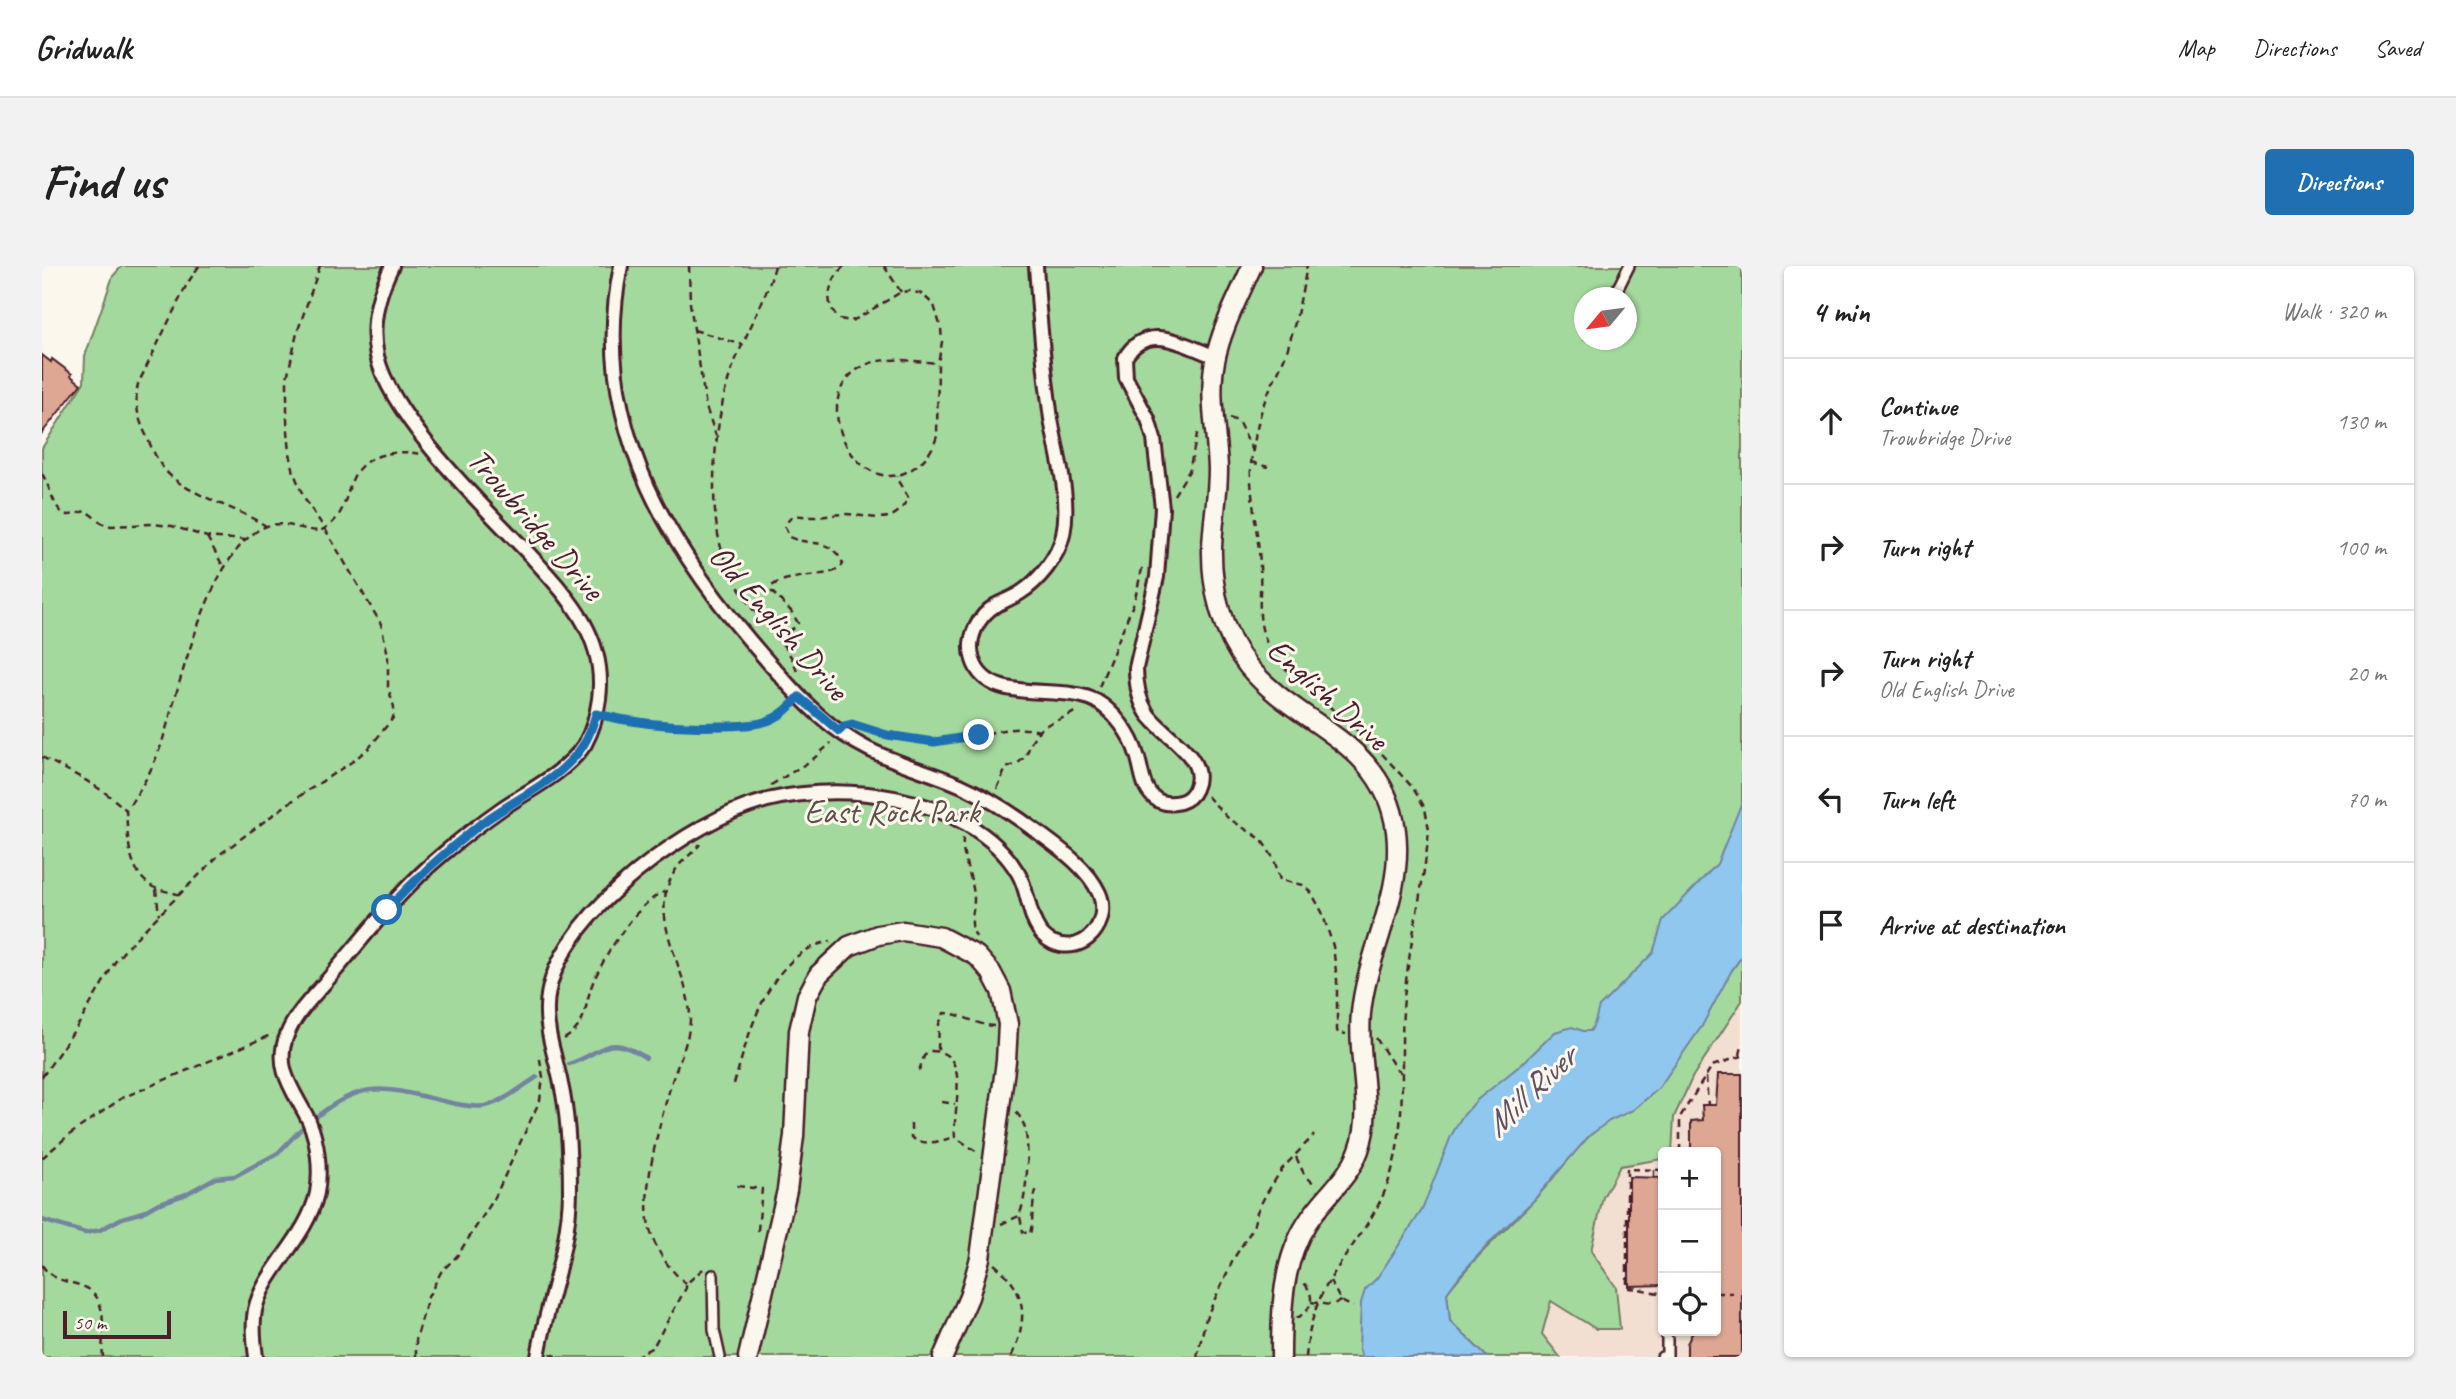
<!DOCTYPE html>
<html lang="en">
<head>
<meta charset="utf-8">
<style>
	body { margin:0; font-family:Caveat,sans-serif; background:#f2f2f2; color:#222 }
	.controls { position:absolute; right:21px; bottom:21px; display:grid; overflow:hidden; border-radius:7px; box-shadow:0 2px 5px #0004 }
	.controls button { width:63px; height:63px; display:grid; place-items:center; padding:0; border:0; border-bottom:2px solid #e0e0e0; background:#fff; color:#222; font:35px sans-serif }
	.compass { position:absolute; left:1532px; top:21px; width:63px; height:63px; border-radius:50%; background:#fff; box-shadow:0 2px 5px #0004; rotate:241deg }
	.scale { position:absolute; left:21px; bottom:18px; width:108px; box-sizing:border-box; padding-left:7px; border:4px solid #4a1f2b; border-top:0; font-size:19px; line-height:24px; white-space:nowrap; color:#4a1f2b; -webkit-text-stroke:5px #fbf7ec; paint-order:stroke }
	.stop { position:absolute; width:21px; height:21px; margin:-16px; border:5px solid #1f6fb2; border-radius:50%; background:#fff }
	.stop.end { background:#1f6fb2; border-color:#fff; box-shadow:0 2px 7px #0008 }
	.list { margin:0; padding:0; list-style:none }
	h2 { display:flex; justify-content:space-between; align-items:center; height:91px; margin:0; padding:0 28px; font-size:30px }
	h2 small { font-size:23px; font-weight:400; color:#767676 }
	.list li { display:grid; grid-template-columns:46px 1fr auto; gap:21px; align-items:center; box-sizing:border-box; height:126px; padding:0 28px; border-top:2px solid #e0e0e0 }
	.list b { display:block; font-size:26px; white-space:nowrap }
	.list p { margin:0; font-size:23px; white-space:nowrap; color:#767676 }
	.list em { font-size:23px; font-style:normal; color:#767676 }
	.icon { flex:none; width:38px; height:38px; fill:none; stroke:currentColor; stroke-width:2; stroke-linecap:round; stroke-linejoin:round }
	.map { position:relative; flex:none; width:1700px; height:1091px; overflow:hidden; border-radius:7px }
	header { display:flex; align-items:center; gap:42px; box-sizing:border-box; height:98px; padding:0 35px; background:#fff; border-bottom:2px solid #e0e0e0 }
	header strong { font-size:33px }
	nav { display:flex; gap:38px; margin-inline-start:auto; font-size:24px }
	.intro { display:flex; align-items:center; justify-content:space-between; box-sizing:border-box; height:168px; padding:0 42px }
	h1 { margin:0; font-size:49px }
	.button { padding:18px 32px; border-radius:7px; background:#1f6fb2; color:#fff; font-size:24px; font-weight:700 }
	main { display:flex; gap:42px; padding:0 42px }
	aside { flex:1; background:#fff; border-radius:7px; box-shadow:0 2px 5px #0004 }
	.map>svg:first-child { display:block }
	.built { fill:#f2dfd1; fill-rule:evenodd }
	.green { fill:#a4d99d; stroke:#777c64; stroke-width:2; fill-rule:evenodd }
	.water { fill:#8fc7ee; stroke:#7384a0; stroke-width:2 }
	.lines { fill:none; stroke-linecap:round; stroke-linejoin:round }
	.stream { stroke:#7384a0; stroke-width:4.5 }
	.building { fill:#dda793; stroke:#4a1f2b; stroke-width:2 }
	.service-casing { stroke:#4a1f2b; stroke-width:14 }
	.pedestrian-casing { stroke:#4a1f2b; stroke-width:18 }
	.minor-casing { stroke:#4a1f2b; stroke-width:23 }
	.path { stroke:#4a1f2b; stroke-width:2.5; stroke-dasharray:7 5; stroke-linecap:butt }
	.service { stroke:#fbf7ec; stroke-width:9 }
	.pedestrian { stroke:#fbf7ec; stroke-width:12 }
	.minor { stroke:#fbf7ec; stroke-width:18 }
	.route { stroke:#1f6fb2; stroke-width:9 }
	.labels { text-anchor:middle; dominant-baseline:central; stroke-width:6; stroke-linejoin:round; paint-order:stroke }
	.street-label { font-size:33px; fill:#4a1f2b; stroke:#fbf7ec }
	.park-label { font-size:33px; fill:#604e48; stroke:#fbf7ec }
	.water-label { font-size:35px; font-style:italic; fill:#5f5166; stroke:#fbf7ec }
</style>
</head>
<body>
<header>
<strong>Gridwalk</strong>
<nav><a>Map</a><a>Directions</a><a>Saved</a></nav>
</header>
<div class="intro"><h1>Find us</h1><a class="button">Directions</a></div>
<main>
<div class="map">
<svg width="1700" height="1091" viewBox="0 0 1700 1091">
	<rect width="100%" height="100%" fill="#fbf7ec"/>
	<filter id="ink" filterUnits="userSpaceOnUse"><feTurbulence type="fractalNoise" baseFrequency=".0143" numOctaves="2"/><feDisplacementMap in="SourceGraphic" scale="14" xChannelSelector="R" yChannelSelector="G"/><feConvolveMatrix kernelMatrix="1 2 1 2 8 2 1 2 1" color-interpolation-filters="sRGB"/></filter>
	<g filter="url(#ink)">
		<path class="built" d="M 1700,722 L 1700,1091 L 1399,1091 L 1398,1044 L 1632,813 ZM 1621,886 L 1674,886 L 1674,1065 L 1621,1065 Z"/>
		<g class="green">
			<path d="M 80,0 L 1700,0 L 1700,585 L 1335,1091 L 0,1091 L 0,182 L 42,116 L 43,90 L 71,10 ZM 1542,32 L 1584,32 L 1584,74 L 1542,74 Z"/>
			<path d="M 1700,690 L 1700,735 L 1651,810 L 1632,851 L 1630,886 L 1621,886 L 1621,893 L 1578,900 L 1561,931 L 1549,985 L 1574,1021 L 1578,1063 L 1554,1063 L 1509,1035 L 1500,1068 L 1518,1091 L 1445,1091 L 1408,1055 L 1405,1027 C 1431,992 1463,965 1493,933 C 1517,908 1537,874 1566,855 C 1574,850 1583,847 1591,844 Z"/>
		</g>
		<path class="water" d="M 1700,536 L 1700,690 L 1690,704 L 1660,760 L 1616,823 L 1591,844 L 1567,855 L 1547,870 L 1491,935 L 1453,971 L 1419,1008 L 1405,1027 L 1408,1055 L 1445,1091 L 1320,1091 L 1317,1082 L 1319,1037 L 1323,1024 L 1335,1012 L 1380,944 L 1409,870 L 1419,852 L 1435,834 L 1481,797 L 1513,766 L 1530,761 L 1541,765 L 1548,765 C 1554,758 1554,749 1557,741 L 1611,687 L 1621,654 L 1675,598 Z"/>
		<g class="lines">
			<g class="stream">
				<path d="M 527,798 C 563,786 564,766 604,792"/>
				<path d="M 274,851 C 323,812 344,822 401,835 C 413,838 431,842 443,840 C 462,836 479,821 495,811"/>
				<polyline points="0,954 43,967 58,964 80,952 101,946 115,938 142,929 173,912 193,910 236,887 259,863"/>
			</g>
		</g>
		<g class="building">
			<polygon points="0,89 9,96 10,93 30,108 29,110 39,118 0,167"/>
			<polygon points="1676,808 1700,808 1700,1091 1645,1091 1645,1078 1651,1065 1674,1065 1674,886 1649,886 1649,855 1661,854 1660,839 1674,839"/>
			<polygon points="1587,911 1621,912 1621,1019 1587,1020"/>
		</g>
		<g class="lines">
			<g class="service-casing">
				<g id="service">
					<polyline points="1571,32 1587,0"/>
					<polyline points="671,1009 672,1064 678,1091"/>
					<polyline points="1620,1091 1625,1091 1625,1073"/>
				</g>
			</g>
			<g class="pedestrian-casing">
				<g id="pedestrian">
					<path d="M 994,0 C 997,51 1002,102 1009,153 C 1015,190 1029,231 1021,269 C 1016,291 997,315 978,327 C 970,332 962,335 954,339 C 936,350 924,373 931,394 C 946,441 1018,416 1054,435 C 1073,446 1089,469 1095,489 C 1101,506 1099,525 1117,535 C 1124,538 1131,538 1138,536 C 1145,534 1150,530 1153,523 C 1168,491 1119,469 1105,447 C 1096,433 1094,418 1094,402 L 1115,311 L 1120,242 L 1112,173 L 1106,153 L 1084,112 L 1083,92 C 1105,54 1143,80 1174,91"/>
					<path d="M 214,1091 C 212,1076 210,1059 213,1044 C 221,1005 265,973 275,927 C 279,905 276,876 267,855 C 253,826 231,803 245,769 C 254,745 277,725 293,705 C 327,665 360,622 401,588 C 420,572 439,557 459,543 C 487,524 524,507 543,478 C 550,465 555,448 557,433 C 565,371 527,332 488,289 C 443,242 349,152 335,90 C 328,59 336,28 350,0"/>
					<path d="M 496,1091 C 505,1035 527,984 528,926 C 528,891 527,853 519,818 C 514,792 504,768 505,741 C 506,659 635,565 706,540 C 787,511 928,526 976,607 C 989,628 985,663 1010,676 C 1042,691 1070,656 1057,627 C 1045,601 1017,582 994,565 C 971,548 945,531 918,519 C 888,506 856,498 826,483 C 790,465 762,437 736,407 C 633,293 545,161 579,0"/>
				</g>
			</g>
			<g class="minor-casing">
				<g id="minor">
					<path d="M 1210,0 C 1197,30 1179,63 1173,95 C 1166,131 1175,167 1176,203 C 1176,230 1171,255 1170,281 C 1169,322 1180,368 1206,400 C 1255,460 1343,475 1354,565 C 1362,629 1325,685 1319,747 C 1314,792 1333,841 1317,884 C 1306,914 1281,931 1265,957 C 1240,996 1239,1046 1239,1091"/>
					<polyline points="706,1091 745,924 752,870 757,765 765,730 777,708 807,680 836,669 861,665 899,671 935,690 949,706 959,725 966,758 964,795 938,992 927,1031 901,1091"/>
				</g>
			</g>
			<g class="path">
				<path d="M 157,0 L 145,18 L 96,118 C 92,137 96,153 105,171 C 111,185 118,202 131,212 C 153,231 196,242 224,260"/>
				<polyline points="647,0 648,37 664,141 674,170"/>
				<path d="M 733,0 C 722,38 706,63 692,98 C 672,146 663,248 684,296 C 692,313 701,331 713,346 C 729,367 748,380 755,406"/>
				<path d="M 802,0 C 787,15 780,38 798,53 L 809,55 L 816,52 L 859,26 L 868,25 L 880,28 L 892,39 L 899,62 L 900,76 L 896,97 L 895,170 C 891,184 883,195 870,203 C 813,240 755,118 832,96 C 852,91 876,96 896,97"/>
				<polyline points="842,0 859,26"/>
				<polyline points="652,64 701,79"/>
				<polyline points="1187,152 1196,155 1211,185"/>
				<polyline points="1209,196 1226,201"/>
				<path d="M 0,208 C 8,218 12,249 27,249 C 32,249 39,246 44,245 L 60,257 L 69,260 L 110,258 L 130,260 L 165,271 L 203,274"/>
				<polyline points="1132,229 1147,205 1156,164"/>
				<polyline points="165,271 182,302"/>
				<path d="M 738,374 C 744,365 753,363 756,357 L 749,345 L 730,326 L 730,320 C 747,306 793,314 801,298 C 789,270 768,281 747,271 L 743,261 C 745,255 748,251 754,250 C 759,249 765,251 771,251 C 782,251 793,248 804,248 C 827,249 853,263 866,231 L 856,215 L 855,210"/>
				<polyline points="1057,421 1092,336 1101,299"/>
				<path d="M 568,451 C 613,462 712,474 748,441"/>
				<path d="M 815,460 C 842,470 876,478 906,475 C 936,472 967,457 997,465"/>
				<path d="M 0,491 C 30,507 59,520 84,544"/>
				<polyline points="729,519 770,494 789,477"/>
				<path d="M 955,523 L 964,502 C 993,494 982,476 1000,462 C 1011,454 1024,453 1035,444"/>
				<polyline points="1165,530 1186,552 1219,573 1232,593 1238,614 1261,619 1269,626 1280,646 1291,680 1295,714 1295,765 1297,767 1304,768"/>
				<path d="M 921,572 C 919,594 932,612 932,633 C 932,649 926,655 934,671"/>
				<polyline points="114,623 117,649"/>
				<path d="M 138,629 C 130,626 119,625 111,621 C 85,606 86,570 84,544 C 100,522 113,499 121,473 C 138,419 168,281 225,260 C 242,254 261,265 278,265 C 318,246 293,202 340,189 C 351,186 366,185 378,188"/>
				<polyline points="1334,772 1354,803 1361,808"/>
				<path d="M 522,773 C 548,758 541,736 553,712 C 565,686 597,633 625,625"/>
				<path d="M 896,784 L 897,758 L 902,747 C 919,747 934,759 952,760"/>
				<polyline points="1698,789 1700,780"/>
				<path d="M 877,805 L 882,790 L 888,785 C 931,784 910,844 913,871 L 935,886"/>
				<polyline points="0,811 38,756 73,696 87,679 177,589 247,537 311,495 327,482 351,452 352,441 346,421 346,389 339,358 283,263 262,232 252,207 248,187 245,154 245,112 255,67 278,0"/>
				<polyline points="1664,811 1666,839"/>
				<path d="M 692,818 C 707,767 726,687 789,675"/>
				<polyline points="900,836 913,838"/>
				<path d="M 869,857 L 869,871 C 883,881 897,875 913,871"/>
				<polyline points="1638,886 1638,851 1670,800 1700,790"/>
				<polyline points="1254,891 1263,910 1274,919"/>
				<polyline points="0,892 27,869 80,832 231,768"/>
				<path d="M 1621,904 L 1585,903 L 1585,1022 C 1599,1022 1609,1027 1621,1027"/>
				<polyline points="1612,911 1612,904"/>
				<polyline points="695,920 720,923 716,964 720,965"/>
				<path d="M 978,951 L 981,966 L 988,968 C 992,952 989,934 996,920"/>
				<path d="M 959,958 L 977,950 C 985,932 988,882 983,863 C 981,855 978,850 972,844"/>
				<path d="M 952,998 C 986,1025 986,1054 969,1091"/>
				<path d="M 0,999 C 15,1024 47,1010 57,1036 C 64,1053 59,1073 61,1091"/>
				<polyline points="1288,1015 1299,1035 1311,1041"/>
				<path d="M 644,1018 C 626,1002 613,984 607,960 C 599,921 619,853 630,815 C 637,795 647,774 648,754 C 649,704 602,654 633,605 C 639,594 651,588 658,578"/>
				<polyline points="1674,1027 1691,1027"/>
				<polyline points="1269,1036 1288,1039 1299,1035"/>
				<path d="M 1254,1052 C 1271,1045 1274,1029 1261,1016"/>
				<polyline points="508,1088 518,1091"/>
				<polyline points="374,1091 374,1074 386,1031 399,1006 415,990 452,933 498,834 501,811 497,788"/>
				<polyline points="593,1091 611,1081 644,1022 644,1018 661,1003"/>
				<polyline points="1155,1091 1164,1052 1192,992 1211,962 1215,946 1223,930 1240,903 1272,869"/>
				<path d="M 1264,1091 C 1266,1068 1271,1045 1282,1024 C 1302,987 1334,954 1347,914 C 1368,851 1355,787 1363,723 C 1369,670 1382,618 1387,564 L 1383,542 L 1371,522 L 1332,479 L 1237,397 C 1210,361 1220,341 1218,300 C 1217,267 1205,220 1210,189 C 1213,171 1217,149 1224,132 C 1231,114 1242,97 1247,78 C 1255,52 1260,26 1265,0"/>
			</g>
			<use href="#service" class="service"/>
			<use href="#pedestrian" class="pedestrian"/>
			<use href="#minor" class="minor"/>
		</g>
	</g>
	<g class="lines" filter="url(#ink)">
		<path class="route" d="M 345,644 C 373,613 403,586 436,560 C 470,534 519,515 542,478 C 548,469 551,458 554,448 C 596,458 636,462 679,460 C 693,460 708,460 722,456 C 737,452 747,442 757,431 L 797,465 L 802,460 L 810,458 L 845,469 L 892,476 L 937,469"/>
	</g>
	<g class="labels">
		<g class="street-label">
			<text transform="translate(494 258) rotate(49)">Trowbridge Drive</text>
			<text transform="translate(737 356) rotate(49)">Old English Drive</text>
			<text transform="translate(1286 428) rotate(42)">English Drive</text>
		</g>
		<g class="park-label">
			<text x="850" y="546">East Rock Park</text>
		</g>
		<g class="water-label">
			<text transform="translate(1488 825) rotate(-44)">Mill River</text>
		</g>
	</g>
</svg>
<div class="controls">
<button>+</button>
<button>−</button>
<button><svg class="icon" aria-label="locate" viewBox="0 0 24 24"><circle cx="12" cy="12" r="6"/><path d="M12 2v4M12 18v4M2 12h4M18 12h4"/></svg></button>
</div>
<svg class="compass" viewBox="-18 -18 36 36"><path d="M0-13l5 13h-10z" fill="#e53935"/><path d="M0 13l5-13h-10z" fill="#767676"/></svg>
<div class="scale">50 m</div>
<div class="stop" style="left:345px;top:644px"></div>
<div class="stop end" style="left:937px;top:469px"></div>
</div>
<aside>
<h2>4 min<small>Walk · 320 m</small></h2>
<ul class="list">
<li><svg class="icon" aria-label="ahead" viewBox="0 0 24 24"><path d="M12 20V5M6 11l6-6 6 6"/></svg><div><b>Continue</b><p>Trowbridge Drive</p></div><em>130 m</em></li>
<li><svg class="icon" aria-label="right" viewBox="0 0 24 24"><path d="M7 20v-9h11M14 6l5 5-5 5"/></svg><div><b>Turn right</b></div><em>100 m</em></li>
<li><svg class="icon" aria-label="right" viewBox="0 0 24 24"><path d="M7 20v-9h11M14 6l5 5-5 5"/></svg><div><b>Turn right</b><p>Old English Drive</p></div><em>20 m</em></li>
<li><svg class="icon" aria-label="left" viewBox="0 0 24 24"><path d="M17 20v-9H6M10 6l-5 5 5 5"/></svg><div><b>Turn left</b></div><em>70 m</em></li>
<li><svg class="icon" aria-label="arrive" viewBox="0 0 24 24"><path d="M6 21V4h12l-3 4 3 4H6"/></svg><div><b>Arrive at destination</b></div></li>
</ul>
</aside>
</main>
</body>
</html>
